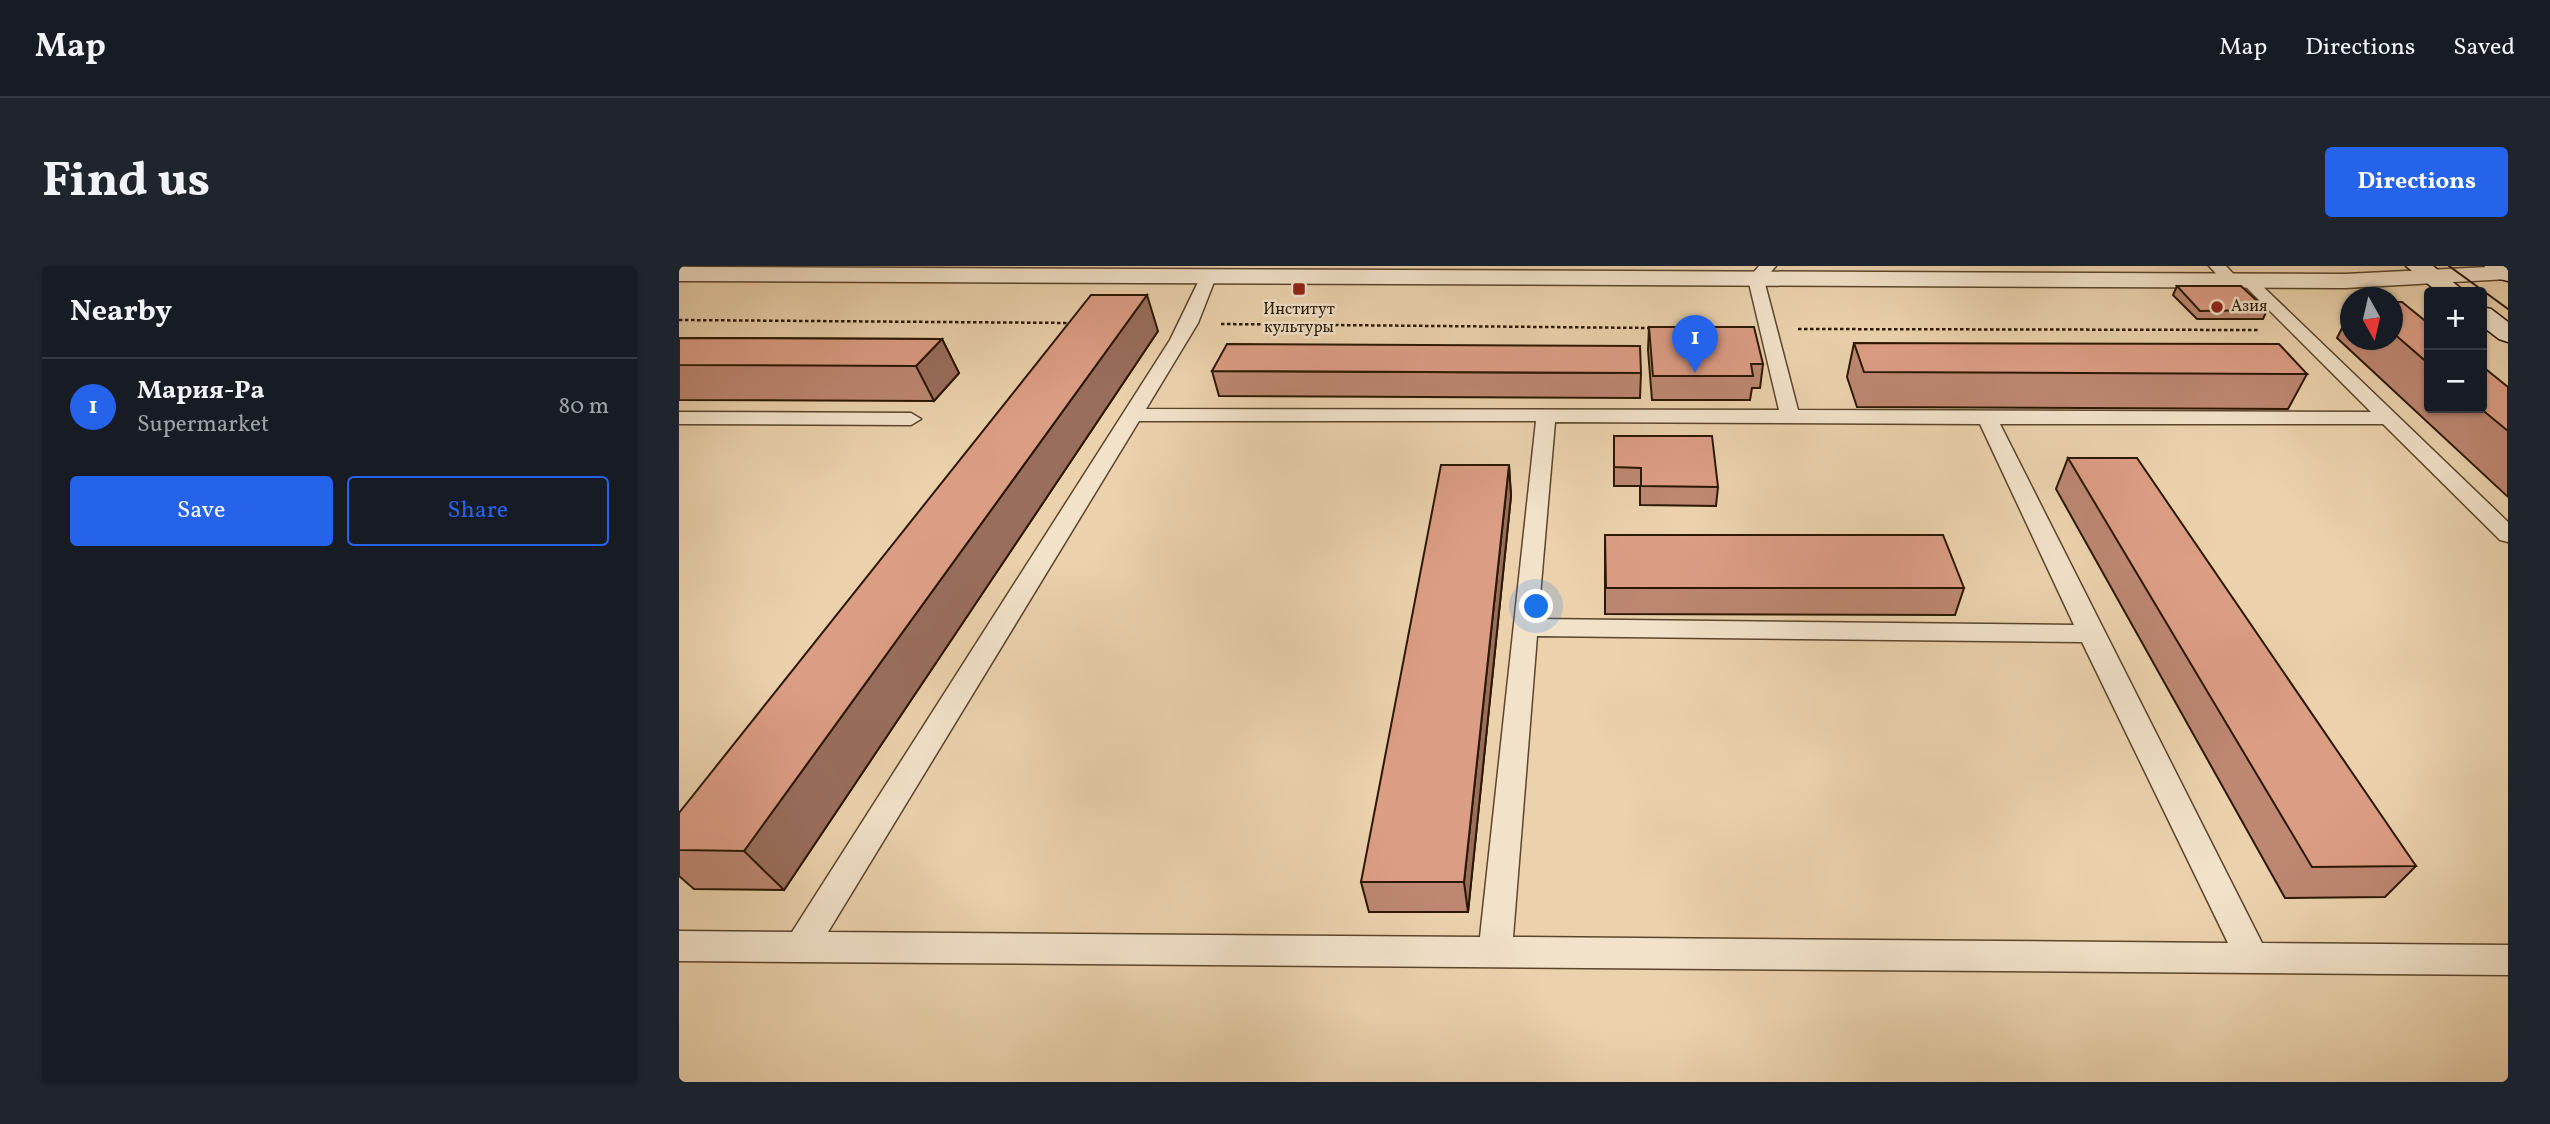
<!DOCTYPE html>
<html lang="en">
<head>
<meta charset="utf-8">
<style>
	body { margin:0; font-family:Vollkorn,serif; background:#20242c; color:#f1f3f6 }
	.controls { position:absolute; right:21px; top:21px; display:grid; overflow:hidden; border-radius:7px; box-shadow:0 2px 5px #0004 }
	.controls button { width:63px; height:63px; display:grid; place-items:center; padding:0; border:0; border-bottom:2px solid #363941; background:#171b24; color:#f1f3f6; font:35px sans-serif }
	.compass { position:absolute; left:1661px; top:21px; width:63px; height:63px; border-radius:50%; background:#171b24; box-shadow:0 2px 5px #0004; rotate:172deg }
	.you { position:absolute; left:858px; top:341px; width:24px; height:24px; margin:-18px; border:5px solid #fff; border-radius:50%; background:#1a73e8; box-shadow:0 0 0 10px #1a73e833 }
	.badge { display:grid; place-items:center; width:46px; height:46px; border-radius:50%; background:#2563eb; color:#fff; font-size:23px; font-weight:700 }
	.pin { position:absolute; translate:-50% -58px; filter:drop-shadow(0 2px 4px #0008) }
	.pin::after { content:''; position:absolute; top:37px; width:24px; height:21px; background:inherit; clip-path:polygon(0 0,100% 0,50% 100%) }
	.list { margin:0; padding:0; list-style:none }
	h2 { display:flex; justify-content:space-between; align-items:center; height:91px; margin:0; padding:0 28px; font-size:30px }
	h2 small { font-size:23px; font-weight:400; color:#9ea1a6 }
	.list li { display:grid; grid-template-columns:46px 1fr auto; gap:21px; align-items:center; box-sizing:border-box; height:98px; padding:0 28px; border-top:2px solid #363941 }
	.list b { display:block; font-size:26px; white-space:nowrap }
	.list p { margin:0; font-size:23px; white-space:nowrap; color:#9ea1a6 }
	.list em { font-size:23px; font-style:normal; color:#9ea1a6 }
	.actions { display:flex; gap:14px; padding:21px 28px }
	.actions a { flex:1; padding:16px 0; border:2px solid #2563eb; border-radius:7px; text-align:center; font-size:24px; color:#2563eb }
	.actions .main { background:#2563eb; color:#fff }
	.map { position:relative; flex:none; width:1829px; height:816px; overflow:hidden; border-radius:7px }
	header { display:flex; align-items:center; gap:42px; box-sizing:border-box; height:98px; padding:0 35px; background:#171b24; border-bottom:2px solid #363941 }
	header strong { font-size:33px }
	nav { display:flex; gap:38px; margin-inline-start:auto; font-size:24px }
	.intro { display:flex; align-items:center; justify-content:space-between; box-sizing:border-box; height:168px; padding:0 42px }
	h1 { margin:0; font-size:49px }
	.button { padding:18px 32px; border-radius:7px; background:#2563eb; color:#fff; font-size:24px; font-weight:700 }
	main { display:flex; gap:42px; padding:0 42px }
	aside { flex:1; background:#171b24; border-radius:7px; box-shadow:0 2px 5px #0004 }
	.map>svg:first-child { display:block }
	.lines { fill:none; stroke-linecap:round; stroke-linejoin:round }
	.service-casing { stroke:#5b462b; stroke-width:3 }
	.tertiary-casing { stroke:#5b462b; stroke-width:3 }
	.secondary-casing { stroke:#2b1800; stroke-width:3 }
	.path { stroke:#2b1800; stroke-width:2.5; stroke-dasharray:3.5 2.5; stroke-linecap:butt }
	.service { fill:#f2e2ca; fill-rule:evenodd }
	.tertiary { fill:#f2e2ca; fill-rule:evenodd }
	.secondary { fill:#f2e2ca; fill-rule:evenodd }
	.tram { stroke:#2b1800; stroke-width:2 }
	.wall { fill:#bd8772; stroke:#2b1800; stroke-width:2 }
	.shaded-wall { fill:#9a6e5d; stroke:#2b1800; stroke-width:2 }
	.building { fill:#dc9d85; stroke:#2b1800; stroke-width:2 }
	.poi-dot { fill:#8f2418; stroke:#f2e2ca; stroke-width:2.5 }
	.labels { text-anchor:middle; dominant-baseline:central; stroke-width:5; stroke-linejoin:round; paint-order:stroke }
	.far-poi-label { font-size:16px; fill:#2b1800; stroke:#f2e2ca; text-anchor:start }
</style>
</head>
<body>
<header>
<strong>Map</strong>
<nav><a>Map</a><a>Directions</a><a>Saved</a></nav>
</header>
<div class="intro"><h1>Find us</h1><a class="button">Directions</a></div>
<main>
<aside>
<h2>Nearby<small></small></h2>
<ul class="list">
<li><span class="badge">1</span><div><b>Мария-Ра</b><p>Supermarket</p></div><em>80 m</em></li>
</ul>
<div class="actions"><a class="main">Save</a><a>Share</a></div>
</aside>
<div class="map">
<svg width="1829" height="816" viewBox="0 0 1829 816">
	<rect width="100%" height="100%" fill="#ebd2ad"/>
	<filter id="stains"><feTurbulence type="fractalNoise" baseFrequency=".00286" numOctaves="4"/><feColorMatrix values="0 0 0 0 .2 0 0 0 0 .09 0 0 0 0 .02 0 0 0 .5 -.17"/></filter>
	<radialGradient id="worn" r=".72"><stop offset=".6" stop-color="#630" stop-opacity="0"/><stop offset="1" stop-color="#630" stop-opacity=".3"/></radialGradient>
	<g class="lines">
		<g class="service-casing">
			<g id="service">
				<path d="M 1080,0 L 1097,0 L 1085,14 L 1119,144 L 1692,146 L 1561,15 L 1553,20 L 1547,18 L 1530,0 L 1547,0 L 1561,15 L 1569,10 L 1575,12 L 1829,256 L 1829,276 L 1821,274 L 1704,158 L 1321,158 L 1583,677 L 1829,679 L 1829,709 L 0,695 L 0,665 L 113,666 L 491,74 L 523,8 L 535,8 L 537,11 L 519,57 L 467,143 L 1100,144 L 1069,13 ZM 460,155 L 857,155 L 801,671 L 149,666 ZM 876,156 L 1301,158 L 1395,359 L 859,353 ZM 858,370 L 1403,376 L 1549,677 L 834,671 Z"/>
				<polygon points="0,146 232,147 242,153 232,159 0,158"/>
			</g>
		</g>
		<g class="tertiary-casing">
			<polygon id="tertiary" points="1829,0 1829,13 1666,22 0,15 0,1 1666,8"/>
		</g>
		<g class="secondary-casing">
			<g id="secondary">
				<polygon points="1727,0 1754,0 1786,26 1759,26"/>
				<polygon points="1805,0 1829,0 1829,15 1821,13"/>
				<polygon points="1803,41 1812,43 1829,56 1829,76 1820,73 1803,60"/>
			</g>
		</g>
		<g class="path">
			<polyline points="0,54 393,57"/>
			<polyline points="542,58 974,62"/>
			<polyline points="1119,63 1580,64"/>
		</g>
		<use href="#service" class="service"/>
		<use href="#tertiary" class="tertiary"/>
		<use href="#secondary" class="secondary"/>
		<polyline class="tram" points="1770,0 1829,43"/>
	</g>
	<g class="wall">
		<polygon points="1498,20 1588,44 1584,53 1518,53 1494,29"/>
		<polygon points="1713,36 1750,58 1750,142 1803,142 1829,121 1829,231 1658,72 1671,46 1671,74 1713,74"/>
		<polygon points="970,61 1084,98 1081,122 1073,122 1071,134 973,134 969,84"/>
		<polygon points="479,65 105,624 15,623 0,610 0,547"/>
		<polygon points="0,72 263,73 280,107 255,135 0,134"/>
		<polygon points="1175,77 1628,108 1609,143 1178,141 1168,111"/>
		<polygon points="533,105 962,107 961,132 540,130"/>
		<polygon points="935,170 1039,221 1037,240 961,239 961,220 935,220"/>
		<polygon points="1389,192 1737,600 1706,631 1606,632 1377,223"/>
		<polygon points="830,199 832,230 789,646 690,646 682,616"/>
		<polygon points="926,269 1285,322 1276,349 926,348"/>
	</g>
	<g class="shaded-wall">
		<polygon points="468,29 479,65 105,624 65,585"/>
		<polygon points="263,73 280,107 255,135 237,100"/>
		<polygon points="830,199 832,230 789,646 785,616"/>
	</g>
	<g class="building">
		<polygon points="1498,20 1562,20 1588,44 1521,45"/>
		<polygon points="412,29 468,29 65,585 0,584 0,547"/>
		<polygon points="1713,36 1723,36 1750,58 1750,98 1713,66"/>
		<polygon points="970,61 1075,61 1084,98 1072,98 1074,110 974,110"/>
		<polygon points="0,72 263,73 237,100 0,99"/>
		<polygon points="1175,77 1600,78 1628,108 1185,106"/>
		<polygon points="548,78 961,80 962,107 533,105"/>
		<polygon points="1803,100 1829,121 1829,165 1801,142 1803,142"/>
		<polygon points="935,170 1033,170 1039,221 962,220 962,202 935,201"/>
		<polygon points="1389,192 1458,192 1737,600 1633,601"/>
		<polygon points="762,199 830,199 785,616 682,616"/>
		<polygon points="926,269 1264,269 1285,322 927,322"/>
	</g>
	<g class="poi-dot">
		<rect x="613" y="16" width="14" height="14" rx="3.5"/>
		<circle cx="1538" cy="41" r="7"/>
	</g>
	<g class="labels">
		<g class="far-poi-label">
			<text x="1552" y="41">Азия</text>
			<text x="620" y="44" text-anchor="middle">Институт<tspan x="620" dy="18">культуры</tspan></text>
		</g>
	</g>
	<rect width="100%" height="100%" filter="url(#stains)"/>
	<rect width="100%" height="100%" fill="url(#worn)"/>
</svg>
<div class="controls">
<button>+</button>
<button>−</button>
</div>
<svg class="compass" viewBox="-18 -18 36 36"><path d="M0-13l5 13h-10z" fill="#e53935"/><path d="M0 13l5-13h-10z" fill="#9ea1a6"/></svg>
<div class="you"></div>
<div class="pin badge" style="left:1016px;top:107px">1</div>
</div>
</main>
</body>
</html>
